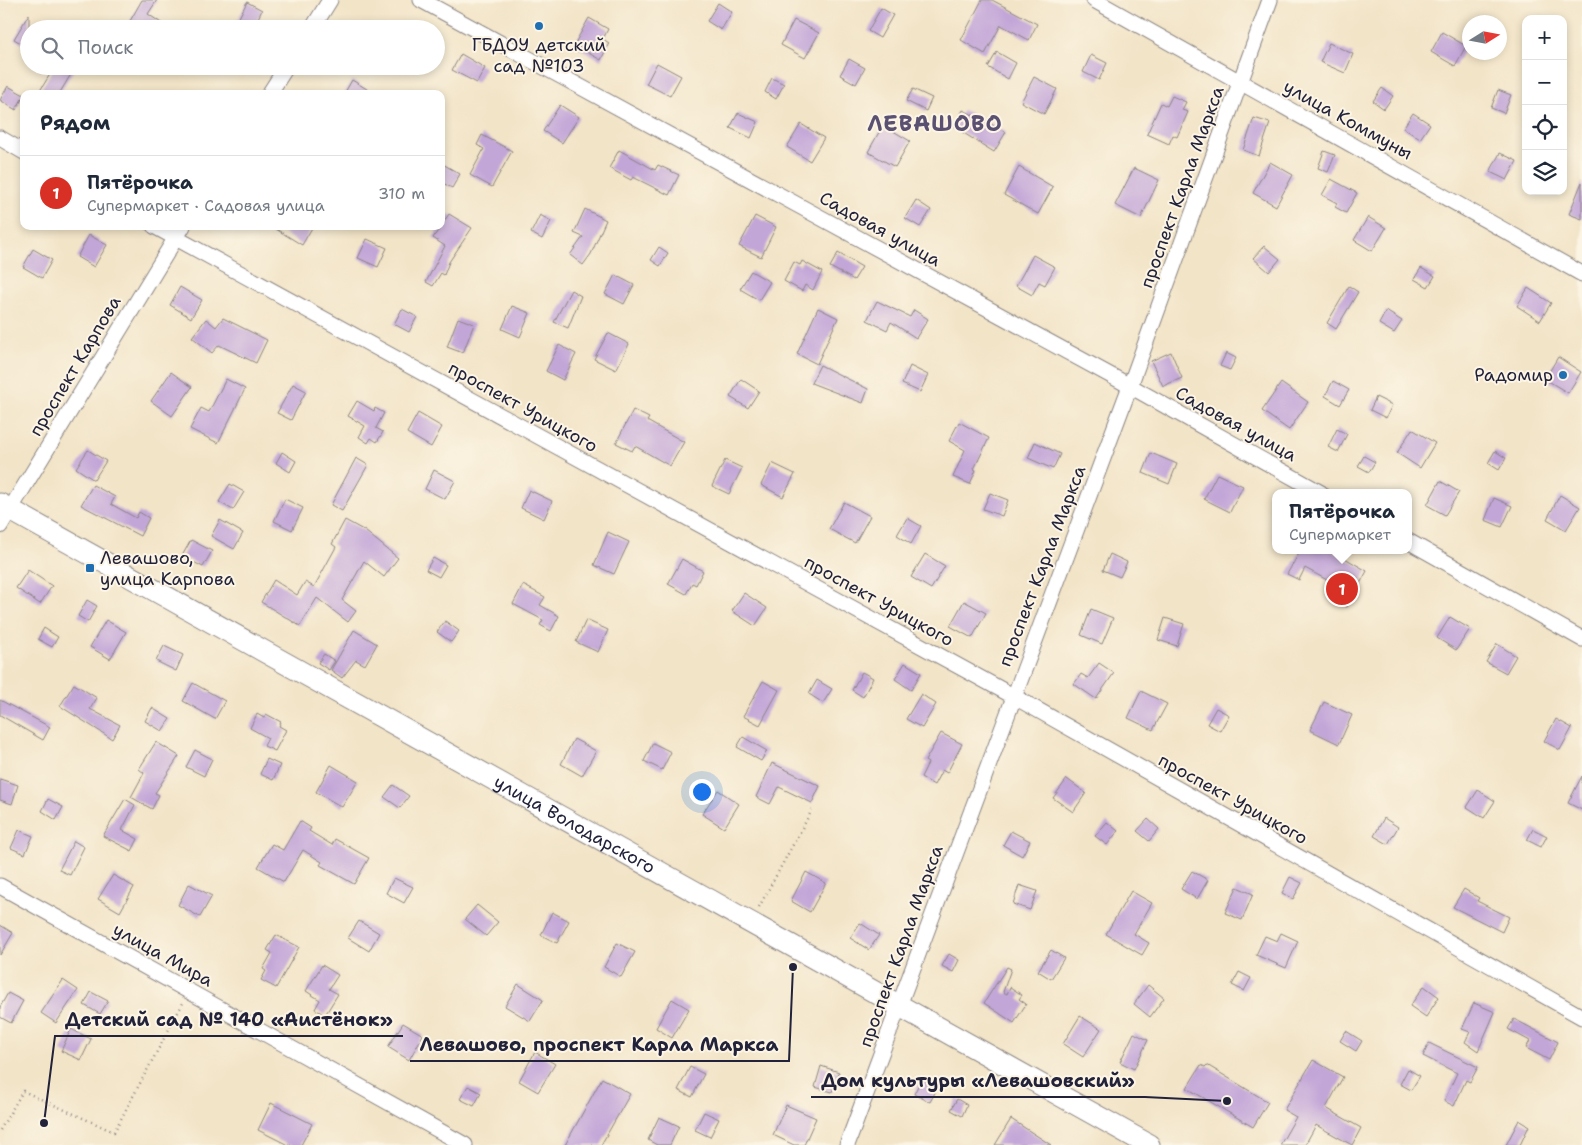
<!DOCTYPE html>
<html lang="ru">
<head>
<meta charset="utf-8">
<style>
	body { margin:0; font-family:"Shantell Sans",sans-serif; background:#f6f6f7; color:#1f2937 }
	.controls { position:absolute; right:15px; top:15px; display:grid; overflow:hidden; border-radius:10px; box-shadow:0 2px 8px #0003 }
	.controls button { width:45px; height:45px; display:grid; place-items:center; padding:0; border:0; border-bottom:1px solid #e0e1e3; background:#fff; color:#1f2937; font:25px sans-serif }
	.compass { position:absolute; left:1462px; top:15px; width:45px; height:45px; border-radius:50%; background:#fff; box-shadow:0 2px 8px #0003; rotate:79deg }
	.you { position:absolute; left:701px; top:791px; width:18px; height:18px; margin:-12px; border:4px solid #fff; border-radius:50%; background:#1a73e8; box-shadow:0 0 0 8px #1a73e833 }
	.badge { display:grid; place-items:center; width:32px; height:32px; border-radius:50%; background:#d93025; color:#fff; font-size:16px; font-weight:700 }
	.pin { position:absolute; translate:-50% -50%; border:2px solid #fff; box-shadow:0 1px 5px #0006 }
	.popup { position:absolute; left:1272px; top:489px; width:140px; height:65px; box-sizing:border-box; display:grid; place-content:center; border-radius:10px; background:#fff; filter:drop-shadow(0 1px 4px #0005); font-size:16px; white-space:nowrap; color:#747a83 }
	.popup b { font-size:19px; color:#1f2937 }
	.popup::after { content:''; position:absolute; left:50%; top:100%; margin-left:-10px; border:10px solid transparent; border-top-color:#fff }
	.list { margin:0; padding:0; list-style:none }
	h2 { display:flex; justify-content:space-between; align-items:center; height:65px; margin:0; padding:0 20px; font-size:21px }
	h2 small { font-size:16px; font-weight:400; color:#747a83 }
	.list li { display:grid; grid-template-columns:32px 1fr auto; gap:15px; align-items:center; box-sizing:border-box; height:75px; padding:0 20px; border-top:1px solid #e0e1e3 }
	.list b { display:block; font-size:19px; white-space:nowrap }
	.list p { margin:0; font-size:16px; white-space:nowrap; color:#747a83 }
	.list em { font-size:16px; font-style:normal; color:#747a83 }
	.icon { flex:none; width:28px; height:28px; fill:none; stroke:currentColor; stroke-width:2; stroke-linecap:round; stroke-linejoin:round }
	.map { position:relative; flex:none; width:1582px; height:1145px; overflow:hidden }
	.search { position:absolute; background:#fff; box-shadow:0 2px 8px #0003; left:20px; top:20px; width:425px; height:55px; display:flex; align-items:center; gap:12px; box-sizing:border-box; padding:0 18px; border-radius:28px; color:#747a83; font-size:19px }
	.panel { position:absolute; background:#fff; box-shadow:0 2px 8px #0003; left:20px; top:90px; width:425px; height:140px; border-radius:10px }
	.map>svg:first-child { display:block }
	.building { fill:#c2a6d8 }
	.lines { fill:none; stroke-linecap:round; stroke-linejoin:round }
	.street-casing { stroke:#8a8381; stroke-width:17 }
	.secondary-casing { stroke:#8a8381; stroke-width:23 }
	.path { stroke:#8a8381; stroke-width:2.5; stroke-dasharray:1 4; stroke-linecap:butt }
	.street { stroke:#fff; stroke-width:15 }
	.secondary { stroke:#fff; stroke-width:21 }
	.poi-dot { fill:#1f6fb2; stroke:#fcf5e5; stroke-width:2 }
	.labels { text-anchor:middle; dominant-baseline:central; stroke-width:4; stroke-linejoin:round; paint-order:stroke }
	.poi-label { font-size:18px; fill:#22223b; stroke:#fcf5e5 }
	.street-label { font-size:18px; fill:#22223b; stroke:#fcf5e5 }
	.district-label { font-size:22px; font-weight:bold; letter-spacing:1px; fill:#5a5072; stroke:#fcf5e5 }
	.leader { fill:none; stroke:#22223b; stroke-width:2 }
	.callout-dot { fill:#22223b; stroke:#fcf5e5; stroke-width:2 }
	.callout-label { font-size:19px; text-anchor:middle; font-weight:bold; fill:#22223b; stroke:#fcf5e5; stroke-width:4; stroke-linejoin:round; paint-order:stroke }
</style>
</head>
<body>
<div class="map">
<svg width="1582" height="1145" viewBox="0 0 1582 1145">
	<rect width="100%" height="100%" fill="#fcf5e5"/>
	<filter id="ink" filterUnits="userSpaceOnUse"><feTurbulence type="fractalNoise" baseFrequency=".02" numOctaves="2"/><feDisplacementMap in="SourceGraphic" scale="10" xChannelSelector="R" yChannelSelector="G"/><feConvolveMatrix kernelMatrix="1 2 1 2 8 2 1 2 1" color-interpolation-filters="sRGB"/></filter>
	<filter id="wash" filterUnits="userSpaceOnUse"><feTurbulence type="fractalNoise" baseFrequency=".0096" numOctaves="4" result="noise"/><feDisplacementMap in="SourceGraphic" scale="20" xChannelSelector="R" yChannelSelector="G"/><feGaussianBlur stdDeviation="1.12" result="paint"/><feColorMatrix in="noise" values="0 0 0 0 0 0 0 0 0 0 0 0 0 0 0 0 0 1.4 0 .05"/><feComposite in="paint" operator="in"/></filter>
	<g filter="url(#wash)">
		<rect width="100%" height="100%" fill="#f2e4c7"/>
		<g id="blocks">
			<g class="building">
				<polygon points="142,0 157,0 148,14 170,29 142,29 130,21"/>
				<polygon points="982,0 992,0 1037,24 1029,40 1001,25 985,54 961,40"/>
				<polygon points="247,2 262,10 253,29 233,29"/>
				<polygon points="718,3 732,12 721,30 707,21"/>
				<polygon points="881,8 893,15 880,38 868,31"/>
				<polygon points="29,14 29,48 14,39"/>
				<polygon points="589,18 608,29 603,39 609,43 601,60 574,45"/>
				<polygon points="794,20 819,33 805,58 781,45"/>
				<polygon points="1442,32 1466,46 1455,66 1431,52"/>
				<polygon points="1329,43 1353,54 1345,73 1320,62"/>
				<polygon points="997,52 1016,63 1008,79 988,67"/>
				<polygon points="461,54 485,68 477,83 452,70"/>
				<polygon points="1091,55 1107,63 1099,80 1083,72"/>
				<polygon points="849,59 865,68 856,84 840,75"/>
				<polygon points="657,63 681,76 670,96 646,84"/>
				<polygon points="55,66 76,66 59,94 38,94"/>
				<polygon points="1034,77 1057,89 1044,114 1021,102"/>
				<polygon points="772,78 784,84 776,99 765,92"/>
				<polygon points="352,80 375,94 344,94"/>
				<polygon points="8,86 24,95 16,110 0,100"/>
				<polygon points="1382,88 1393,96 1384,109 1373,101"/>
				<polygon points="913,89 932,98 926,111 906,101"/>
				<polygon points="1498,90 1511,95 1504,113 1491,108"/>
				<polygon points="1172,96 1186,102 1182,110 1188,112 1177,137 1173,135 1169,144 1147,134 1161,103 1167,106"/>
				<polygon points="560,105 579,117 562,143 543,131"/>
				<polygon points="963,110 1006,132 994,152 954,127"/>
				<polygon points="738,113 758,122 751,138 730,128"/>
				<polygon points="1413,113 1430,124 1420,139 1403,128"/>
				<polygon points="1254,118 1270,123 1259,156 1243,150"/>
				<polygon points="801,124 824,138 810,161 787,147"/>
				<polygon points="883,125 910,141 895,167 868,152"/>
				<polygon points="482,135 512,151 492,187 470,175 484,149 477,145"/>
				<polygon points="619,150 655,170 658,165 679,175 669,195 633,177 631,180 609,168"/>
				<polygon points="1324,151 1335,155 1328,172 1318,168"/>
				<polygon points="1500,153 1517,161 1507,180 1490,172"/>
				<polygon points="1270,162 1293,175 1276,206 1253,193"/>
				<polygon points="441,163 460,174 452,188 441,182"/>
				<polygon points="1019,167 1053,187 1038,214 1004,195"/>
				<polygon points="1134,168 1159,180 1141,218 1115,205"/>
				<polygon points="1331,179 1357,193 1346,213 1335,207 1337,203 1322,195"/>
				<polygon points="1582,182 1582,219 1569,214"/>
				<polygon points="916,200 931,210 920,227 905,218"/>
				<polygon points="585,209 606,220 591,254 583,265 570,255 583,237 574,233"/>
				<polygon points="449,214 472,228 449,262 444,275 441,273 433,286 426,282 445,246 433,238"/>
				<polygon points="540,215 551,221 542,239 531,233"/>
				<polygon points="755,216 776,227 761,257 739,246"/>
				<polygon points="1368,217 1386,228 1372,251 1354,240"/>
				<polygon points="271,226 313,226 302,245"/>
				<polygon points="89,235 107,245 94,267 77,257"/>
				<polygon points="367,239 387,248 378,267 358,258"/>
				<polygon points="1264,246 1280,259 1269,272 1253,258"/>
				<polygon points="659,247 668,253 660,266 651,260"/>
				<polygon points="33,249 52,260 42,278 23,267"/>
				<polygon points="838,253 862,267 854,280 830,267"/>
				<polygon points="1033,255 1055,267 1045,285 1039,282 1032,295 1016,286"/>
				<polygon points="802,261 822,272 813,290 805,285 802,291 784,281 794,262 800,265"/>
				<polygon points="1421,268 1435,276 1428,287 1414,279"/>
				<polygon points="751,271 770,282 759,300 740,289"/>
				<polygon points="615,275 634,285 624,304 605,294"/>
				<polygon points="1349,286 1358,292 1336,329 1327,323"/>
				<polygon points="180,287 202,300 191,318 170,305"/>
				<polygon points="1528,288 1551,303 1540,321 1517,306"/>
				<polygon points="571,290 581,296 568,328 554,322"/>
				<polygon points="877,301 910,317 914,310 928,319 916,338 891,322 887,330 867,320"/>
				<polygon points="512,306 530,313 520,337 502,329"/>
				<polygon points="818,308 838,318 817,364 797,354"/>
				<polygon points="402,309 417,317 409,332 394,324"/>
				<polygon points="1386,311 1402,321 1394,333 1379,324"/>
				<polygon points="223,318 267,340 256,363 219,345 212,353 192,337 206,319 216,327"/>
				<polygon points="458,318 474,324 463,353 447,347"/>
				<polygon points="608,333 629,344 616,370 594,359"/>
				<polygon points="559,345 576,354 563,380 546,371"/>
				<polygon points="1171,352 1182,378 1163,386 1151,361"/>
				<polygon points="1226,353 1236,358 1230,370 1220,366"/>
				<polygon points="1558,357 1581,372 1568,393 1545,379"/>
				<polygon points="820,365 868,389 863,403 811,383"/>
				<polygon points="910,366 928,375 920,392 902,384"/>
				<polygon points="171,372 192,387 172,416 151,401"/>
				<polygon points="226,379 245,389 218,443 190,429 201,408 209,412"/>
				<polygon points="741,379 759,391 748,408 730,397"/>
				<polygon points="1333,381 1349,390 1340,405 1325,396"/>
				<polygon points="1281,383 1308,402 1289,430 1262,411"/>
				<polygon points="293,384 306,391 291,420 277,413"/>
				<polygon points="1376,397 1392,405 1386,418 1370,410"/>
				<polygon points="357,401 374,411 375,408 384,413 376,428 383,432 377,442 371,438 368,443 359,437 365,426 348,416"/>
				<polygon points="633,410 649,418 647,421 684,442 670,466 635,446 632,451 616,443"/>
				<polygon points="418,413 442,427 431,447 407,433"/>
				<polygon points="959,422 989,438 974,469 976,470 970,484 953,477 965,450 949,441"/>
				<polygon points="1337,429 1347,434 1338,452 1328,447"/>
				<polygon points="1412,429 1435,443 1420,468 1397,453"/>
				<polygon points="1035,442 1060,454 1053,469 1028,458"/>
				<polygon points="88,450 106,461 94,480 76,468"/>
				<polygon points="1495,451 1506,458 1499,470 1488,463"/>
				<polygon points="282,452 296,461 290,472 276,463"/>
				<polygon points="1151,453 1177,464 1169,484 1143,473"/>
				<polygon points="1364,456 1375,462 1369,472 1358,466"/>
				<polygon points="356,458 368,465 342,511 331,505"/>
				<polygon points="725,460 742,468 729,494 712,486"/>
				<polygon points="772,463 795,474 783,497 761,485"/>
				<polygon points="434,470 455,481 445,499 425,489"/>
				<polygon points="1217,474 1243,486 1230,512 1204,499"/>
				<polygon points="1440,481 1459,492 1445,515 1427,505"/>
				<polygon points="230,484 244,492 233,510 219,502"/>
				<polygon points="93,485 115,497 111,504 136,518 139,512 149,518 140,536 81,505"/>
				<polygon points="529,490 552,501 544,519 521,508"/>
				<polygon points="990,493 1008,500 1002,516 983,509"/>
				<polygon points="1560,495 1580,507 1566,530 1547,519"/>
				<polygon points="1494,498 1512,506 1502,527 1485,520"/>
				<polygon points="285,499 303,508 292,530 274,521"/>
				<polygon points="844,502 870,516 855,543 829,529"/>
				<polygon points="907,518 921,526 911,544 897,535"/>
				<polygon points="220,520 243,533 234,549 211,536"/>
				<polygon points="345,520 365,531 398,558 384,577 364,561 342,600 356,611 348,622 317,598 300,626 261,602 274,580 297,595 305,582 314,587 336,547 332,544"/>
				<polygon points="608,532 629,542 614,574 594,565"/>
				<polygon points="191,540 212,551 203,567 182,556"/>
				<polygon points="1301,550 1331,550 1367,571 1347,607 1331,598 1338,586 1305,568 1299,580 1287,574"/>
				<polygon points="925,554 945,566 931,589 911,577"/>
				<polygon points="1110,554 1127,562 1120,577 1103,570"/>
				<polygon points="433,558 446,565 439,577 426,570"/>
				<polygon points="682,559 703,571 696,585 692,583 686,594 668,584"/>
				<polygon points="28,570 52,586 40,604 16,588"/>
				<polygon points="523,585 545,597 540,605 559,616 551,631 540,625 543,620 513,604"/>
				<polygon points="744,593 767,608 755,626 732,611"/>
				<polygon points="87,600 97,606 88,622 78,616"/>
				<polygon points="964,601 986,613 972,638 950,626"/>
				<polygon points="1091,609 1113,618 1102,644 1081,635"/>
				<polygon points="1450,617 1470,629 1456,650 1437,638"/>
				<polygon points="1165,618 1184,624 1177,646 1158,640"/>
				<polygon points="106,620 126,632 110,659 90,647"/>
				<polygon points="586,620 608,630 598,652 576,642"/>
				<polygon points="445,621 459,631 451,642 437,632"/>
				<polygon points="44,628 58,637 52,647 38,639"/>
				<polygon points="354,630 377,644 365,665 356,660 342,678 331,670"/>
				<polygon points="1497,644 1516,656 1506,673 1486,662"/>
				<polygon points="164,646 183,655 176,671 156,661"/>
				<polygon points="324,654 335,661 329,670 318,663"/>
				<polygon points="905,663 921,673 911,690 895,679"/>
				<polygon points="1099,663 1114,673 1096,699 1074,684 1081,674 1088,678"/>
				<polygon points="862,672 873,678 863,697 852,690"/>
				<polygon points="817,680 832,689 823,703 809,694"/>
				<polygon points="763,681 779,690 760,725 743,716"/>
				<polygon points="193,683 225,701 215,719 183,701"/>
				<polygon points="74,684 97,698 90,709 120,725 112,739 60,706"/>
				<polygon points="1141,691 1167,704 1153,730 1128,718"/>
				<polygon points="921,694 936,704 922,728 906,719"/>
				<polygon points="0,700 50,727 43,740 0,715"/>
				<polygon points="1324,702 1352,715 1339,744 1310,730"/>
				<polygon points="152,708 170,719 162,731 145,721"/>
				<polygon points="1216,708 1229,715 1220,731 1207,724"/>
				<polygon points="257,714 264,718 266,714 281,722 279,726 286,730 275,751 264,746 268,738 250,728"/>
				<polygon points="1556,719 1572,728 1560,750 1544,741"/>
				<polygon points="941,733 962,744 947,773 942,770 934,785 921,777 928,763 925,761"/>
				<polygon points="743,737 767,751 761,761 737,747"/>
				<polygon points="574,739 596,751 582,776 561,764"/>
				<polygon points="156,742 179,756 155,793 159,795 152,809 131,797 144,773 139,769"/>
				<polygon points="653,743 671,752 662,770 644,761"/>
				<polygon points="195,750 212,759 204,776 186,767"/>
				<polygon points="267,759 280,765 273,780 260,774"/>
				<polygon points="772,763 820,786 812,803 779,787 770,804 756,797"/>
				<polygon points="331,765 358,781 342,807 316,792"/>
				<polygon points="1582,776 1582,810 1568,803"/>
				<polygon points="0,779 18,785 12,804 0,800"/>
				<polygon points="1067,779 1086,793 1073,812 1053,798"/>
				<polygon points="393,785 409,796 400,808 384,797"/>
				<polygon points="718,790 739,804 724,828 702,814"/>
				<polygon points="1478,790 1495,801 1484,818 1467,807"/>
				<polygon points="48,799 63,807 56,820 42,811"/>
				<polygon points="125,799 135,805 122,830 138,839 132,851 103,836"/>
				<polygon points="1384,818 1398,827 1388,844 1374,836"/>
				<polygon points="1148,819 1159,829 1149,841 1137,831"/>
				<polygon points="300,821 311,828 309,831 332,845 335,839 369,858 354,884 320,865 322,862 303,850 284,882 258,867 272,844 283,850"/>
				<polygon points="1107,822 1118,831 1107,845 1095,836"/>
				<polygon points="1533,829 1547,836 1541,847 1527,840"/>
				<polygon points="19,830 33,836 25,854 11,848"/>
				<polygon points="1011,831 1030,841 1022,856 1003,845"/>
				<polygon points="74,841 84,847 70,875 59,870"/>
				<polygon points="1192,871 1208,880 1197,899 1181,889"/>
				<polygon points="806,872 826,883 810,912 791,901"/>
				<polygon points="113,875 134,887 120,912 98,899"/>
				<polygon points="1290,877 1302,883 1293,899 1282,893"/>
				<polygon points="394,878 413,887 404,903 386,893"/>
				<polygon points="189,884 212,896 200,917 178,905"/>
				<polygon points="1019,885 1037,891 1030,910 1013,904"/>
				<polygon points="1237,887 1253,894 1242,920 1225,913"/>
				<polygon points="1464,889 1479,898 1477,901 1509,917 1502,932 1453,907"/>
				<polygon points="1131,891 1152,903 1134,934 1149,943 1142,955 1106,934"/>
				<polygon points="477,905 498,922 486,936 465,919"/>
				<polygon points="552,912 569,921 557,943 541,935"/>
				<polygon points="359,921 379,933 369,951 348,938"/>
				<polygon points="860,923 879,935 869,950 850,938"/>
				<polygon points="0,925 13,933 0,955"/>
				<polygon points="1281,933 1298,941 1286,968 1256,955 1265,936 1277,941"/>
				<polygon points="276,935 299,947 276,988 261,980 266,971 263,969 272,953 267,950"/>
				<polygon points="617,943 635,952 621,977 604,967"/>
				<polygon points="1051,950 1064,958 1051,979 1038,971"/>
				<polygon points="949,954 959,960 953,972 942,966"/>
				<polygon points="322,965 338,975 329,989 338,994 325,1015 315,1009 320,1000 306,991"/>
				<polygon points="1007,967 1011,969 1003,992 1007,994 1010,987 1022,995 1019,999 1026,1004 1014,1023 984,1003"/>
				<polygon points="1239,972 1251,978 1244,991 1232,985"/>
				<polygon points="63,980 78,990 56,1023 41,1013"/>
				<polygon points="518,984 543,1000 530,1021 505,1006"/>
				<polygon points="1148,985 1164,998 1150,1017 1134,1004"/>
				<polygon points="1424,986 1439,997 1426,1017 1410,1006"/>
				<polygon points="91,992 108,1001 100,1014 84,1005"/>
				<polygon points="8,993 23,1001 11,1023 0,1017 0,1007"/>
				<polygon points="672,999 689,1009 672,1038 656,1028"/>
				<polygon points="1474,1003 1495,1012 1478,1051 1465,1042 1470,1032 1462,1029"/>
				<polygon points="1080,1016 1101,1029 1083,1057 1063,1044"/>
				<polygon points="1514,1019 1558,1042 1549,1060 1526,1048 1530,1041 1508,1029"/>
				<polygon points="403,1023 423,1035 409,1060 388,1047"/>
				<polygon points="71,1029 91,1039 81,1060 61,1051"/>
				<polygon points="1346,1031 1362,1041 1356,1051 1340,1041"/>
				<polygon points="1134,1033 1148,1040 1134,1069 1120,1062"/>
				<polygon points="1429,1043 1478,1067 1470,1082 1466,1080 1454,1106 1444,1101 1457,1073 1423,1056"/>
				<polygon points="535,1052 555,1064 538,1092 519,1081"/>
				<polygon points="1313,1060 1343,1077 1326,1108 1361,1128 1352,1145 1316,1125 1305,1145 1280,1145 1296,1117 1284,1110"/>
				<polygon points="1201,1065 1205,1067 1207,1065 1268,1102 1253,1127 1187,1088"/>
				<polygon points="821,1066 839,1072 832,1092 815,1087"/>
				<polygon points="690,1067 704,1074 692,1097 678,1090"/>
				<polygon points="1408,1069 1420,1076 1411,1090 1400,1084"/>
				<polygon points="602,1078 630,1094 601,1145 565,1145"/>
				<polygon points="922,1078 938,1087 930,1102 914,1094"/>
				<polygon points="468,1086 481,1093 474,1106 460,1099"/>
				<polygon points="957,1099 967,1105 962,1116 951,1110"/>
				<polygon points="271,1103 312,1124 301,1145 288,1145 258,1130"/>
				<polygon points="786,1105 816,1118 804,1145 794,1145 773,1135"/>
				<polygon points="704,1112 719,1119 710,1137 695,1130"/>
				<polygon points="659,1117 679,1126 670,1145 657,1145 648,1140"/>
				<polygon points="1011,1119 1051,1145 995,1145"/>
				<polygon points="1519,1120 1529,1126 1520,1145 1506,1145"/>
			</g>
		</g>
	</g>
	<g filter="url(#ink)">
		<use href="#blocks" fill-opacity="0" stroke="#8a8381" stroke-width="1"/>
		<g class="lines">
			<g class="street-casing">
				<g id="street">
					<polyline points="421,0 1130,386 1321,493"/>
					<polyline points="1094,0 1582,274"/>
					<polyline points="312,29 330,0"/>
					<polyline points="269,94 287,66"/>
					<polyline points="0,138 24,152"/>
					<polyline points="154,226 1013,696 1582,1017"/>
					<polyline points="0,526 183,226"/>
					<polyline points="1408,541 1582,639"/>
					<polyline points="0,886 465,1145"/>
					<polyline points="847,1145 1130,386 1270,0"/>
				</g>
			</g>
			<g class="secondary-casing">
				<g id="secondary">
					<path id="s1" d="M 0,504 L 1149,1145"/>
				</g>
			</g>
			<g class="path">
				<polyline points="294,29 298,22"/>
				<polyline points="759,907 812,810"/>
				<polyline points="0,1130 23,1091 114,1132 183,1003"/>
			</g>
			<use href="#street" class="street"/>
			<use href="#secondary" class="secondary"/>
		</g>
	</g>
	<g class="poi-dot">
		<circle cx="539" cy="26" r="5"/>
		<circle cx="1563" cy="375" r="5"/>
		<rect x="85" y="563" width="10" height="10" rx="2.5"/>
	</g>
	<g class="labels">
		<g class="poi-label">
			<text x="539" y="45">ГБДОУ детский<tspan x="539" dy="21">сад №103</tspan></text>
			<text x="1553" y="375" text-anchor="end">Радомир</text>
			<text x="100" y="558" text-anchor="start">Левашово,<tspan x="100" dy="21">улица Карпова</tspan></text>
		</g>
		<g class="street-label">
			<text transform="translate(1348 120) rotate(29)">улица Коммуны</text>
			<text transform="translate(1182 187) rotate(-70)">проспект Карла Маркса</text>
			<text transform="translate(880 229) rotate(29)">Садовая улица</text>
			<text transform="translate(75 366) rotate(-59)">проспект Карпова</text>
			<text transform="translate(523 407) rotate(29)">проспект Урицкого</text>
			<text transform="translate(1236 424) rotate(29)">Садовая улица</text>
			<text transform="translate(1042 566) rotate(-69)">проспект Карла Маркса</text>
			<text transform="translate(879 601) rotate(29)">проспект Урицкого</text>
			<text transform="translate(1233 799) rotate(29)">проспект Урицкого</text>
			<text stroke="none"><textPath href="#s1" startOffset="658">улица Володарского</textPath></text>
			<text transform="translate(901 946) rotate(-70)">проспект Карла Маркса</text>
			<text transform="translate(163 955) rotate(29)">улица Мира</text>
		</g>
		<g class="district-label">
			<text x="935" y="123">ЛЕВАШОВО</text>
		</g>
	</g>
	<path class="leader" d="M44 1123L55 1036H403M793 967L789 1061H410M1227 1101L1145 1097H811"/>
	<g class="callout-dot">
		<circle cx="44" cy="1123" r="5"/>
		<circle cx="793" cy="967" r="5"/>
		<circle cx="1227" cy="1101" r="5"/>
	</g>
	<g class="callout-label">
		<text x="229" y="1026">Детский сад № 140 «Аистёнок»</text>
		<text x="599" y="1051">Левашово, проспект Карла Маркса</text>
		<text x="978" y="1087">Дом культуры «Левашовский»</text>
	</g>
</svg>
<div class="controls">
<button>+</button>
<button>−</button>
<button><svg class="icon" aria-label="locate" viewBox="0 0 24 24"><circle cx="12" cy="12" r="6"/><path d="M12 2v4M12 18v4M2 12h4M18 12h4"/></svg></button>
<button><svg class="icon" aria-label="layers" viewBox="0 0 24 24"><path d="M12 4l9 5-9 5-9-5zM3 14l9 5 9-5"/></svg></button>
</div>
<svg class="compass" viewBox="-18 -18 36 36"><path d="M0-13l5 13h-10z" fill="#e53935"/><path d="M0 13l5-13h-10z" fill="#747a83"/></svg>
<div class="you"></div>
<div class="pin badge" style="left:1342px;top:589px">1</div>
<div class="popup"><b>Пятёрочка</b>Супермаркет</div>
<div class="search"><svg class="icon" aria-label="search" viewBox="0 0 24 24"><circle cx="10" cy="10" r="6"/><path d="M15 15l6 6"/></svg>Поиск</div>
<section class="panel">
<h2>Рядом<small></small></h2>
<ul class="list">
<li><span class="badge">1</span><div><b>Пятёрочка</b><p>Супермаркет · Садовая улица</p></div><em>310 m</em></li>
</ul>
</section>
</div>
</body>
</html>
